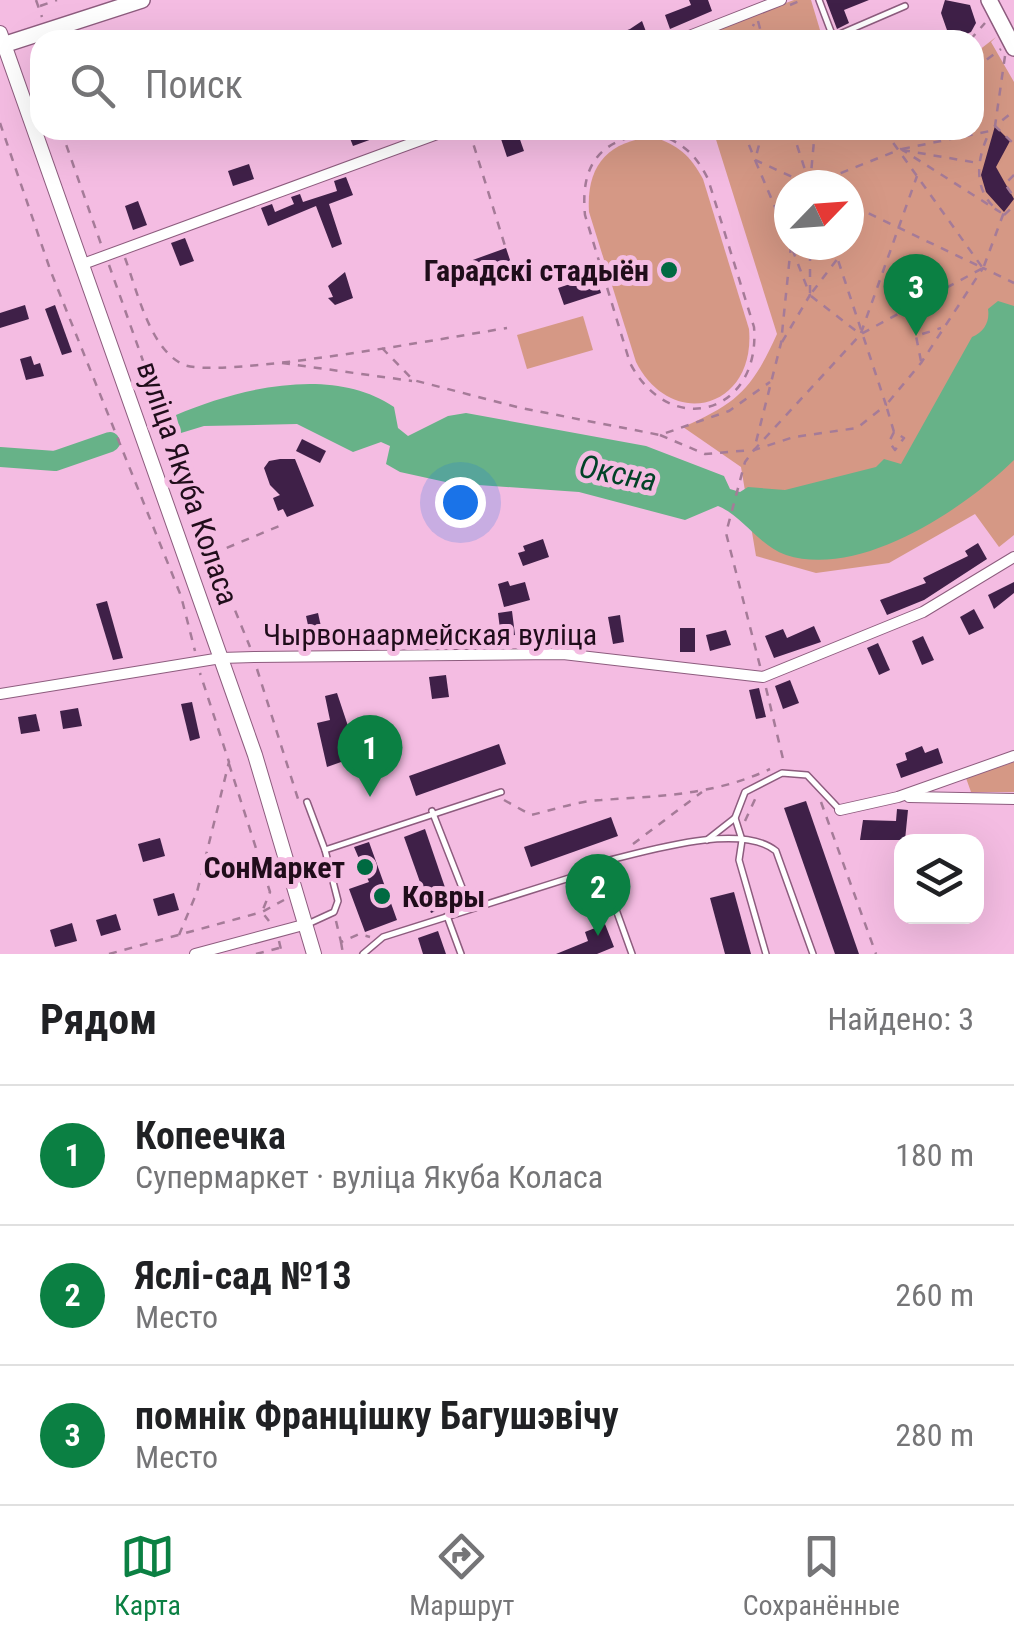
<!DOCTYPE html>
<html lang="ru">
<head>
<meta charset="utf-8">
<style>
	body { margin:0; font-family:"Roboto Condensed",sans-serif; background:#f6f6f6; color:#202124 }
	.controls { position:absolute; right:30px; bottom:30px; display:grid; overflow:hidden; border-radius:20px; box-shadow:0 10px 40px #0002 }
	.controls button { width:90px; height:90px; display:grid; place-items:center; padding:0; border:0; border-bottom:2px solid #e0e0e0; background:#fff; color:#202124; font:50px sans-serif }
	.compass { position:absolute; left:774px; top:170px; width:90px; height:90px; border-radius:50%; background:#fff; box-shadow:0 10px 40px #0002; rotate:65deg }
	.you { position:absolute; left:460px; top:502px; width:35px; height:35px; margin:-25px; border:8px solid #fff; border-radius:50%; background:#1a73e8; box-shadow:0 0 0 15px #1a73e833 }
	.badge { display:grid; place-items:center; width:65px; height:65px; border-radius:50%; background:#0b8043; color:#fff; font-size:32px; font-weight:700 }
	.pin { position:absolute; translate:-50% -82px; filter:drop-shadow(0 2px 5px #0008) }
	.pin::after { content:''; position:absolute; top:52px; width:35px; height:30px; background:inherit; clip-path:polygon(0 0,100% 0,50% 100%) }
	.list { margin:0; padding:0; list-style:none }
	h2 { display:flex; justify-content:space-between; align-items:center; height:130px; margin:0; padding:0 40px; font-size:42px }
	h2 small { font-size:32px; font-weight:400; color:#757577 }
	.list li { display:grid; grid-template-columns:65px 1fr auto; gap:30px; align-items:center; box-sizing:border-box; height:140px; padding:0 40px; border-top:2px solid #e0e0e0 }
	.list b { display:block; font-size:38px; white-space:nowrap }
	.list p { margin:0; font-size:32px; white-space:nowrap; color:#757577 }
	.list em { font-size:32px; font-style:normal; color:#757577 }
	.icon { flex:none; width:55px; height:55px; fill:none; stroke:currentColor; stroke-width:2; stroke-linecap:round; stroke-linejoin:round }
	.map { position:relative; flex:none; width:1014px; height:954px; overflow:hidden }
	.search { position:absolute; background:#fff; box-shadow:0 10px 40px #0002; left:30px; right:30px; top:30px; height:110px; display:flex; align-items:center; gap:25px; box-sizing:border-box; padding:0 35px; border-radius:30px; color:#757577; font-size:38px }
	.sheet { height:550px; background:#fff }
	nav { display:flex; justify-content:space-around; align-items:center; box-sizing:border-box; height:140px; border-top:2px solid #e0e0e0; background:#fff; font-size:28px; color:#757577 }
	nav a { display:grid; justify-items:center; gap:5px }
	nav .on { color:#0b8043 }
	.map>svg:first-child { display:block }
	.green { fill:#d59885; fill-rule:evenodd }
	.water { fill:#67b288 }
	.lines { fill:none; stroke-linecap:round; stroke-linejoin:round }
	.river { stroke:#67b288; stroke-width:20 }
	.building { fill:#3f2048 }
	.service-casing { stroke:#8d5c7e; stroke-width:8 }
	.minor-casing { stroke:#8d5c7e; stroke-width:12 }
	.secondary-casing { stroke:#8d5c7e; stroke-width:16 }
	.primary-casing { stroke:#8d5c7e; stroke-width:18 }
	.path { stroke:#a57b98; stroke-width:2.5; stroke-dasharray:8 8; stroke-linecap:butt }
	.service { stroke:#fff; stroke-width:5 }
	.minor { stroke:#fff; stroke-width:10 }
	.secondary { stroke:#fff; stroke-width:14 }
	.primary { stroke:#fff; stroke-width:15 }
	.poi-dot { fill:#006a41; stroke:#f4bce2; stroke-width:4 }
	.labels { text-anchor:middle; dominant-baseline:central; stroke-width:10; stroke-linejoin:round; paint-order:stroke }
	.poi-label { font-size:30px; font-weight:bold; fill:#200d1b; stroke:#f4bce2; text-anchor:end }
	.street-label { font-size:30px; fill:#200d1b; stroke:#f4bce2 }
	.water-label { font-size:32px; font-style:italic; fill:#024227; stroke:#f4bce2 }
</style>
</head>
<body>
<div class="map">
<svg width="1014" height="954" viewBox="0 0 1014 954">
	<rect width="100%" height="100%" fill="#f4bce2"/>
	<g class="green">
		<polygon points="794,0 811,0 823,40 685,40"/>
		<path d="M 996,37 L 991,42 L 1014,82 L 1014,535 L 999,547 L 975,514 L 889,563 L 816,573 L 756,556 L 741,467 L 683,427 C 738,403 752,389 777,334 L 713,130 L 974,130 L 974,54 ZM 789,185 L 849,185 L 849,245 L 789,245 Z"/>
		<path d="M 653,137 C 678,145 690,155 703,179 L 749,329 C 756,408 672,432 636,362 L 589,212 C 586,167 607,141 653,137 Z"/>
		<polygon points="583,316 593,350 527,369 517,335"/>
		<polygon points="1014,762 1014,792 971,792 966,778"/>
	</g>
	<path class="water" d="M 998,301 L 1014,306 L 1014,460 C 964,509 860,579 786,555 C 758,545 744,517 718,506 L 685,520 L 579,492 L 450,483 L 400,472 L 386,464 L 390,446 L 381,442 L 353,452 L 297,424 L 204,426 L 181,433 L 176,415 C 239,388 333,365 394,407 L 398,428 L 408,436 L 448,416 L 466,413 L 646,446 L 724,476 L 730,489 L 740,492 L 748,487 L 785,490 L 876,467 L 884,459 L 901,464 L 972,337 C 984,332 990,322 988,309 Z"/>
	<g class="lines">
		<polyline class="river" points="0,457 55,461 110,442"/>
	</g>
	<g class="building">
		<polygon points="689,0 708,0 712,11 670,29 665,15 691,5"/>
		<polygon points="826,0 869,0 844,10 849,23 837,29"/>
		<polygon points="945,0 970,5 976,23 971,32 960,37 948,33 941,13"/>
		<polygon points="642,21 648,37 602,40 630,29"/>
		<polygon points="995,126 1010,141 996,167 1014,199 1004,212 986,192 981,175"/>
		<polygon points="358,130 394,130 394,131 353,146 348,133"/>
		<polygon points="517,131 524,151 507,157 500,136"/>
		<polygon points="249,164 254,179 233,186 228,171"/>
		<polygon points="346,177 353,195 329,204 342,244 332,248 316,206 268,226 261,208 272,204 275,212 294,204 291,197 300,194 303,202 337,191 334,181"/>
		<polygon points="138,201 147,225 133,230 125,206"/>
		<polygon points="185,238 194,261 180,266 171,243"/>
		<polygon points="506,248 513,269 494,282 491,276 477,281 470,261"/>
		<polygon points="594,270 601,293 564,305 558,288 570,284 568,278"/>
		<polygon points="345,272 353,298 335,305 328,298 333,297 328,286"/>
		<polygon points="25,305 29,319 0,328 0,313"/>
		<polygon points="55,305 72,352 62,355 45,309"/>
		<polygon points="31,356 34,365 40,363 44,376 26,380 20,359"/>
		<polygon points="302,439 326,451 320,463 296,451"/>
		<polygon points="280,459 295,459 314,506 287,517 283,509 278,511 273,498 280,495 270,485 264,468 269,461"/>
		<polygon points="543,539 549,557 523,566 518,553 525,551 523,546"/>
		<polygon points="978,543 987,559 924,600 887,615 880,600 926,583 923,578 968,556 965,551"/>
		<polygon points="508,581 510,586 525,582 530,600 504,607 498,584"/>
		<polygon points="1014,582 1014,593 994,609 988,595"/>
		<polygon points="107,601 123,658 113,660 96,604"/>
		<polygon points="974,609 984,628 969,635 960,617"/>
		<polygon points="512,611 515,635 501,637 498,613"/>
		<polygon points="318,613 324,640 312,643 306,616"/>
		<polygon points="620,615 624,642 613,644 608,617"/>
		<polygon points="814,626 821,642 774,658 765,636 783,629 787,638"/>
		<rect x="680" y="628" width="15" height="24"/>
		<polygon points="726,630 731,645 710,651 706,635"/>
		<polygon points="923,636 934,660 922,665 912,641"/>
		<polygon points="878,643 890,670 879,675 867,648"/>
		<polygon points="446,675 449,697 432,699 429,677"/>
		<polygon points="790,680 799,703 783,709 775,686"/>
		<polygon points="759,688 766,717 756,719 749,690"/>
		<polygon points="337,693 358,756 327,767 317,723 330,720 325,696"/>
		<polygon points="192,702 200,738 190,741 181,704"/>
		<polygon points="78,708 82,726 63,729 60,711"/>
		<polygon points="36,714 40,731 21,734 18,717"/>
		<polygon points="499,744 506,764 416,796 409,776"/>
		<polygon points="922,746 925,753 938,748 943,763 901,778 896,764 907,760 905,753"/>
		<polygon points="806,801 859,954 835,954 784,808"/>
		<polygon points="897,809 908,810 905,840 860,840 863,820 896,821"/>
		<polygon points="611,817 618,836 531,867 524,847"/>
		<polygon points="425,829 451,905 431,913 404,837"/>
		<polygon points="160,838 165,856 143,862 138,844"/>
		<polygon points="369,842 397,920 365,932 349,889 369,882 354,847"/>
		<polygon points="734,892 751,954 725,954 710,898"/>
		<polygon points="174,893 179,910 158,916 153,899"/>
		<polygon points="116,914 121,930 101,936 96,920"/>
		<polygon points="72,923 77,941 55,947 50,930"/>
		<polygon points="605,924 614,947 597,954 556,954 588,941 585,932"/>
		<polygon points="438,931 446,954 423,954 418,938"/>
	</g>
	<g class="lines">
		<g class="service-casing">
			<g id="service">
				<polyline points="819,0 833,37 905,6"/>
				<polyline points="307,802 325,850"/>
				<polyline points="432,811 470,908"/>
				<polyline points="735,818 742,840 739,860 766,954"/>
				<polyline points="707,840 735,818 745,792 782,773 807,775 840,810"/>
				<polyline points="601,868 632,954"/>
				<polyline points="447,916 461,954"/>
				<polyline points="310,923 334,912 338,901 325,850 501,792"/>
				<path d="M 363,954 L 383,937 L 601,868 L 606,861 C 647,851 741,822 776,851 L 813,954"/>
			</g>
		</g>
		<g class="minor-casing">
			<g id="minor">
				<polyline points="679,40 781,0"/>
				<polyline points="83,264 448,130"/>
				<polyline points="0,694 221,658 254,657 563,654 763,677 923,612 1014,557"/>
				<polyline points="909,797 1014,799"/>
				<polyline points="840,810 898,797 1014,756"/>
				<polyline points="195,954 307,924"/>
			</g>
		</g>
		<g class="secondary-casing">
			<polyline id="secondary" points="0,33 255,755 314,954"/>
		</g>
		<g class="primary-casing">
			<g id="primary">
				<polyline points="989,0 1014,48"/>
				<polyline points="0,46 142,0"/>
			</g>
		</g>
		<g class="path">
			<polyline points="36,0 42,17"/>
			<polyline points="790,5 802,0"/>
			<polyline points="40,6 57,0"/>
			<polyline points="758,21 763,40"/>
			<polyline points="745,40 754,24"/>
			<polyline points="970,40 985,23"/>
			<polyline points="40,52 40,71"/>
			<polyline points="1005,56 995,126 1014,111"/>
			<polyline points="974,69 1001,49"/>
			<polyline points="0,123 51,272 181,596 195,651"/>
			<polyline points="61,130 101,244"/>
			<polyline points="469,130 505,246"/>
			<polyline points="743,130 755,160 808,184"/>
			<polyline points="763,130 755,160 789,240"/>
			<polyline points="792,130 810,185"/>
			<polyline points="884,130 982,267"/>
			<path d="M 654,133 C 682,142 695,153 708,179 L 754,327 C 761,414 670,440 630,363 L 585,215 C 580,163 601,138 654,133 Z"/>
			<polyline points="902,149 990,131 995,126 1014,144"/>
			<polyline points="902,150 978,163"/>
			<polyline points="1014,175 1005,184 1014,197"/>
			<polyline points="810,184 815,130"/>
			<polyline points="802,185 803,178 811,174 817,185"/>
			<path d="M 811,185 L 901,149 L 1000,212 C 972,192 976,159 990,131"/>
			<polyline points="777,203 789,197"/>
			<polyline points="1004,215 1014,206"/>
			<polyline points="791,245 781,343 754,450 861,334 983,268 849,204"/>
			<polyline points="794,246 838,258 810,295"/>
			<path d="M 125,258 C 137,290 149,347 182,364 C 214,381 456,336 507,328"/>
			<polyline points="109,265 208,544 250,647"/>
			<polyline points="984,266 1004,212"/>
			<polyline points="810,293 810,245"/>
			<polyline points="811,296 860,334"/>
			<polyline points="861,333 917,176"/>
			<polyline points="782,342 810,295 793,251"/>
			<polyline points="382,348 413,380 521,408 660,435 729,411 770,382"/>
			<polyline points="921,361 916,336 941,328"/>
			<polyline points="282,363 412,381"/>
			<polyline points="894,432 889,442 895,450 904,438 894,432 886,405 921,363 983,268 1014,283"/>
			<polyline points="660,435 705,454 752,450"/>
			<polyline points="212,554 284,524"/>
			<polyline points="760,666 726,533 745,462 754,450 794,437 857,428 886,405 833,245"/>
			<polyline points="257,669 298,799"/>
			<polyline points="766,688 784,763"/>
			<polyline points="229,764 270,892 262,912 269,921"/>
			<path d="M 504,800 L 531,815 C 553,810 578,801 601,800 C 660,796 715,795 770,769"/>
			<polyline points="821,802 876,954"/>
			<polyline points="745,821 756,797"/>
			<polyline points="633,844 702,792"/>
			<polyline points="336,921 341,942 359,934 370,937"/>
			<polyline points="179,935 197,892 229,762 200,673"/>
			<polyline points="279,941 282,954"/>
			<polyline points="341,942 343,954"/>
			<polyline points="109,954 262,912 284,900"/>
			<polyline points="256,954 279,948"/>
		</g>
		<use href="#service" class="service"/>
		<use href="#minor" class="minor"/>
		<use href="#secondary" class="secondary"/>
		<use href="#primary" class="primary"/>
	</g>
	<g class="poi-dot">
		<circle cx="669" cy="270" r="10"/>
		<circle cx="365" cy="867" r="10"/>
		<circle cx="382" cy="896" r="10"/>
	</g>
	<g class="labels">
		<g class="poi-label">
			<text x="649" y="270">Гарадскі стадыён</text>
			<text x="345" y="867">СонМаркет</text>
			<text x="402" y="896" text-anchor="start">Ковры</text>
		</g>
		<g class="street-label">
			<text transform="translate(188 483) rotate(71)">вуліца Якуба Коласа</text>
			<text x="430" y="634">Чырвонаармейская вуліца</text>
		</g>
		<g class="water-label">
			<text transform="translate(618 473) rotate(11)">Оксна</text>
		</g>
	</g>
</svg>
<div class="controls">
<button><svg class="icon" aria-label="layers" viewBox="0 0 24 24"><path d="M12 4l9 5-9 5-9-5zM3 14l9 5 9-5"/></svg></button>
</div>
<svg class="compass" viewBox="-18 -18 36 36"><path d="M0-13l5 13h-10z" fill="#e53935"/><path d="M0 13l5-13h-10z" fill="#757577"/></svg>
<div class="you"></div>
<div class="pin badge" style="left:370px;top:797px">1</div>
<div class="pin badge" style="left:598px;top:936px">2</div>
<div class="pin badge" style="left:916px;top:336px">3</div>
<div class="search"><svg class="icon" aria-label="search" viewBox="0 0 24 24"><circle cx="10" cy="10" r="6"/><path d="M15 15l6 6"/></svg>Поиск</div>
</div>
<section class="sheet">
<h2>Рядом<small>Найдено: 3</small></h2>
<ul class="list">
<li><span class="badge">1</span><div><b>Копеечка</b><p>Супермаркет · вуліца Якуба Коласа</p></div><em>180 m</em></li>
<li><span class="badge">2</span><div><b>Яслі-сад №13</b><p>Место</p></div><em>260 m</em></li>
<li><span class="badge">3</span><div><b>помнік Францішку Багушэвічу</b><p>Место</p></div><em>280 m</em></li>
</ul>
</section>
<nav>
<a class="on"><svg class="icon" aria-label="map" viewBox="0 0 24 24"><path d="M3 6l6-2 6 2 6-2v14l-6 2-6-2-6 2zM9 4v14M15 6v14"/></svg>Карта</a>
<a><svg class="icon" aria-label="directions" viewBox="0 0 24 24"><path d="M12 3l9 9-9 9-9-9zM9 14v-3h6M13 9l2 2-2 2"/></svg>Маршрут</a>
<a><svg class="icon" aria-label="saved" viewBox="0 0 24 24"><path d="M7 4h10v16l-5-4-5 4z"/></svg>Сохранённые</a>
</nav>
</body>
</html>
